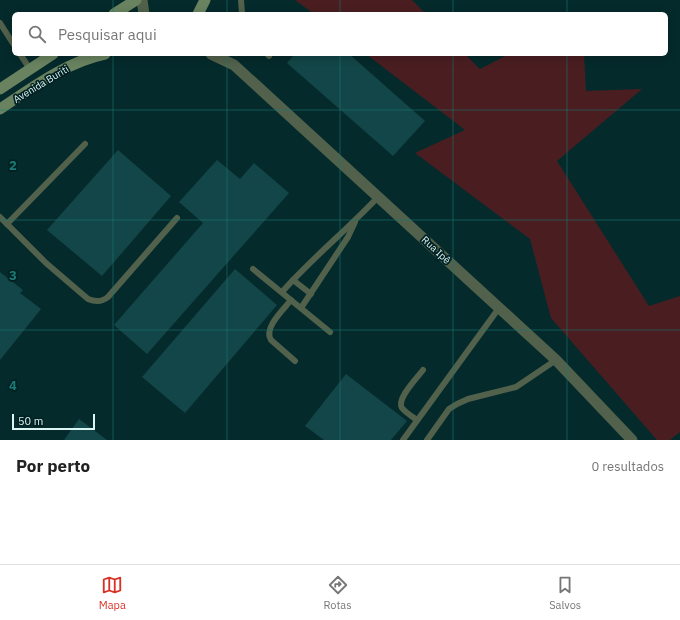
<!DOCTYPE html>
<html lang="pt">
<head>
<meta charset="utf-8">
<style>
	body { margin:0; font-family:"IBM Plex Sans",sans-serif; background:#f6f6f6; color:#222 }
	.scale { position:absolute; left:12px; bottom:10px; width:83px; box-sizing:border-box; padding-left:4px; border:2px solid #dbf4f4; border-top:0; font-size:11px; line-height:14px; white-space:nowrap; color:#dbf4f4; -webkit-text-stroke:3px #002022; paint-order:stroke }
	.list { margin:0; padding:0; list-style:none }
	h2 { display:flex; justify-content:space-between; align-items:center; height:52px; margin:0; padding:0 16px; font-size:17px }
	h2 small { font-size:13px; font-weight:400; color:#767676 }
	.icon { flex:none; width:22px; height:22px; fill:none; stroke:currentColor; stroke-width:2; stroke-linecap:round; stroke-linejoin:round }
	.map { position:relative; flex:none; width:680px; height:440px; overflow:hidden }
	.search { position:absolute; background:#fff; box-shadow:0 2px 10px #0003; left:12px; right:12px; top:12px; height:44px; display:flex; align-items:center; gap:10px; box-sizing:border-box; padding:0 14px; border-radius:6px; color:#767676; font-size:15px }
	.sheet { height:124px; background:#fff }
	nav { display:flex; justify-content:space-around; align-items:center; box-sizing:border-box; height:56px; border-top:1px solid #e0e0e0; background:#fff; font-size:11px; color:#767676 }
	nav a { display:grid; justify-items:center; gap:2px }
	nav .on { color:#d93025 }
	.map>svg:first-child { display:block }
	.green { fill:#4a1e21 }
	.building { fill:#134648 }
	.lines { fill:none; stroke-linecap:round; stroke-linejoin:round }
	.service { stroke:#51614b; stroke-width:6 }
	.minor { stroke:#51614b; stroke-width:11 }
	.secondary { stroke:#698360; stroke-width:11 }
	.grid { fill:none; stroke:#197c75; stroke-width:1; stroke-opacity:0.55 }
	.labels { text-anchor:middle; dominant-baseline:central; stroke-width:3.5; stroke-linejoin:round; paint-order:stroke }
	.street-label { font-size:10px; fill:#dbf4f4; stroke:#002022 }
	.grid-label { font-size:13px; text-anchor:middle; font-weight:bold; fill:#197c75; stroke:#002022; stroke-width:3.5; stroke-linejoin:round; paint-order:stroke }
</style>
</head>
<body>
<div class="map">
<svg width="680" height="440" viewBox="0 0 680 440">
	<rect width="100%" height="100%" fill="#052a2b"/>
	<g class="green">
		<polygon points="295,0 412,0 426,14 314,14"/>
		<polygon points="366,54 465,54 480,69 509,54 584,54 586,91 642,89 557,161 649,306 680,296 680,432 670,440 657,440 551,318 530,239 415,153 465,130"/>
	</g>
	<g class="building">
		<polygon points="295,54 349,54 425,121 393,156 287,63"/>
		<polygon points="118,150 171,196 102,276 47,230"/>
		<polygon points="217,160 240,179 254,163 289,193 147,354 114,325 203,223 179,202"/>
		<polygon points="235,269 277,305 185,413 142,377"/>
		<polygon points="0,272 23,290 20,293 41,309 0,360"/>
		<polygon points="346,374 407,421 391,440 324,440 305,426"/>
		<polygon points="79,419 107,440 64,440"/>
	</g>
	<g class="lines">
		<g class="service">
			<polyline points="241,0 242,14"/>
			<polyline points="0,23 14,45"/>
			<polyline points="20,54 30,69"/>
			<polyline points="267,54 269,56"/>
			<path d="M 0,217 L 46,263 L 88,299 C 95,302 102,302 108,297 L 177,218"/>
			<polyline points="7,224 85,144"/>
			<polyline points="253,269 330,332"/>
			<polyline points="293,280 311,294"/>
			<path d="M 282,292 C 312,258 347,230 378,197"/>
			<path d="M 291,300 C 284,309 263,328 271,340 L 295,361"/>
			<polyline points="301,308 348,237 355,222"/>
			<path d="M 417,420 C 413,417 406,413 402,408 C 396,399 417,378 423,370"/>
			<polyline points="403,440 499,308"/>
			<polyline points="427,440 449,409 457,404 468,399 516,387 556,360"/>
		</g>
		<g class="minor">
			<polyline points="142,0 144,14"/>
			<polyline points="211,54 234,65 556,360 632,440"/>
		</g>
		<g class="secondary">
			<polyline points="114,14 136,0"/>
			<polyline points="198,14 205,0"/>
			<polyline points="0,89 53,54"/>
			<path d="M 0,109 C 32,88 66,62 105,54"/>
		</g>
	</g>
	<path class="grid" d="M 113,0 L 113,14M 227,0 L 227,14M 340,0 L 340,14M 453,0 L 453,14M 567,0 L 567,14M 113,54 L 113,440M 227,54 L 227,440M 340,54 L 340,440M 453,54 L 453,440M 567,54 L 567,440M 0,110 L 680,110M 0,220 L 680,220M 0,330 L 680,330"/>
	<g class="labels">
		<g class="street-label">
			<text transform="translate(41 84) rotate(-31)">Avenida Buriti</text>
			<text transform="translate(436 250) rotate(43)">Rua Ipê</text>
		</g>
	</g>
	<g class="grid-label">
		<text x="13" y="170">2</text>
		<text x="13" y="280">3</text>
		<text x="13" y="390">4</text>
	</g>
</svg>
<div class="scale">50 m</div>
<div class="search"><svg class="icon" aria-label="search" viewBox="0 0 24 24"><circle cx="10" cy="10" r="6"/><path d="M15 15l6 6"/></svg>Pesquisar aqui</div>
</div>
<section class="sheet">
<h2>Por perto<small>0 resultados</small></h2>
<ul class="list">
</ul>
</section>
<nav>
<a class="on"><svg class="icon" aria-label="map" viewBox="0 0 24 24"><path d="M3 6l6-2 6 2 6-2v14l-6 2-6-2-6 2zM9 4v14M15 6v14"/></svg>Mapa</a>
<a><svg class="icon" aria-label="directions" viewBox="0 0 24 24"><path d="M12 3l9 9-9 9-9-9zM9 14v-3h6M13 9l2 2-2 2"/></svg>Rotas</a>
<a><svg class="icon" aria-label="saved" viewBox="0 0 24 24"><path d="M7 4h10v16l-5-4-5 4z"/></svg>Salvos</a>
</nav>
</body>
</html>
